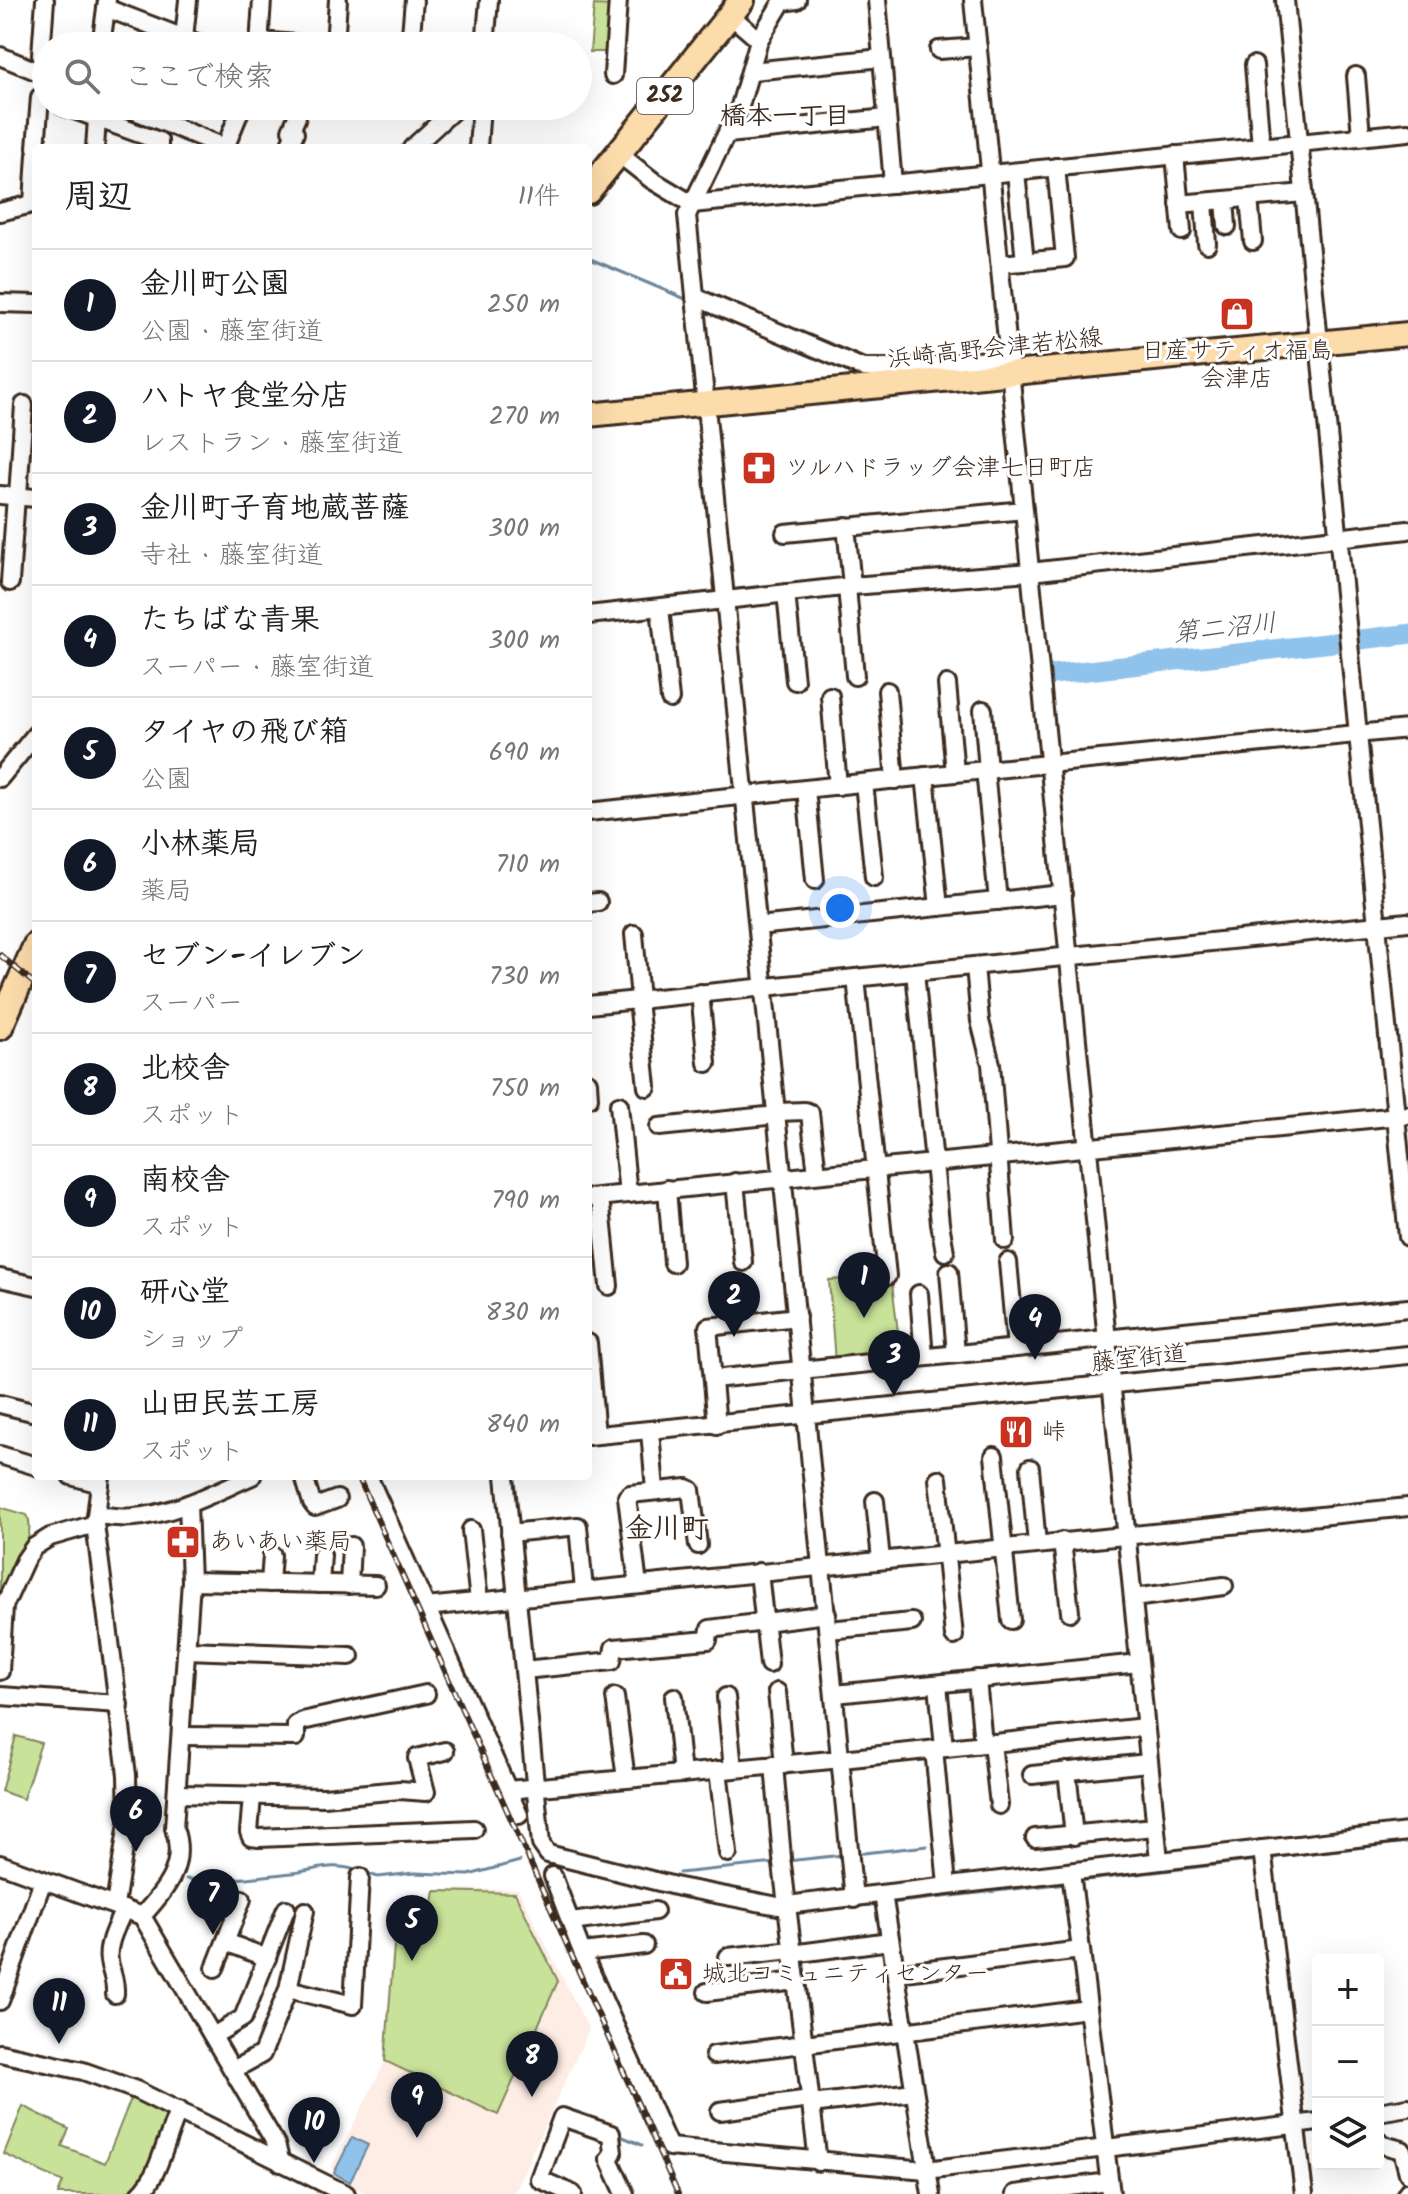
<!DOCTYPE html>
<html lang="ja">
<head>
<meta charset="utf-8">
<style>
	body { margin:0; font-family:Kalam,"Klee One",sans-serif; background:#f2f2f2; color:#202124 }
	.controls { position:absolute; right:24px; bottom:24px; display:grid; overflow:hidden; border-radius:8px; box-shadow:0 8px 32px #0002 }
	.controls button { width:72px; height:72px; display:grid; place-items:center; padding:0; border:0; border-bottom:2px solid #e0e0e0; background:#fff; color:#202124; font:40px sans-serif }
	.you { position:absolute; left:840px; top:908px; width:28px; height:28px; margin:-20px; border:6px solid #fff; border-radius:50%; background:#1a73e8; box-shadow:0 0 0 12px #1a73e833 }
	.badge { display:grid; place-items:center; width:52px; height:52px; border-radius:50%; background:#111827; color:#fff; font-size:26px; font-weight:700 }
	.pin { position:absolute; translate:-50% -66px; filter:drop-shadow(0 2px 4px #0008) }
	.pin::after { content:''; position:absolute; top:42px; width:28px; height:24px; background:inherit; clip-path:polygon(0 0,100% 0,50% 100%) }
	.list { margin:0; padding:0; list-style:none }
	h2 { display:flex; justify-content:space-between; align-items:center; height:104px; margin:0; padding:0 32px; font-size:34px }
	h2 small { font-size:26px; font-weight:400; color:#757577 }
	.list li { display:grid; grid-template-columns:52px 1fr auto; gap:24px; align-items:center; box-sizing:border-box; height:112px; padding:0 32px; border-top:2px solid #e0e0e0 }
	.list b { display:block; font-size:30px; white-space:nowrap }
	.list p { margin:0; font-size:26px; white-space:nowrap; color:#757577 }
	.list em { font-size:26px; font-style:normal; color:#757577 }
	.icon { flex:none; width:44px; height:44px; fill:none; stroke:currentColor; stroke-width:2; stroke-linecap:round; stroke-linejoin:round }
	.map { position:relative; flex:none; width:1408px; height:2194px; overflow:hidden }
	.search { position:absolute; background:#fff; box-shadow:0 8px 32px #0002; left:32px; top:32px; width:560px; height:88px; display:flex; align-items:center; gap:20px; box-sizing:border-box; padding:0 28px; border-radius:44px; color:#757577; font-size:30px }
	.panel { position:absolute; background:#fff; box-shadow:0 8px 32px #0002; left:32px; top:144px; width:560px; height:1336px; border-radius:8px }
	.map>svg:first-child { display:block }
	.built { fill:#fdede5 }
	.green { fill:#c8e299; stroke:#82865c; stroke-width:2 }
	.water { fill:#8fc3ec; stroke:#6d869a; stroke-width:2 }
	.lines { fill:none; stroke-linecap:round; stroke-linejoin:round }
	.stream { stroke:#6d869a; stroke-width:3 }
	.river { stroke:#8fc3ec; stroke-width:20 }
	.minor-casing { stroke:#3b2a1e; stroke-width:22 }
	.major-casing { stroke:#3b2a1e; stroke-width:28 }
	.highway-casing { stroke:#3b2a1e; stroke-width:30 }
	.minor { stroke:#fff; stroke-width:16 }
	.major { stroke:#fddcac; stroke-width:22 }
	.highway { stroke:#fddcac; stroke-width:24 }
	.rail-casing { stroke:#3b2a1e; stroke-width:6 }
	.rail { stroke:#fff; stroke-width:3; stroke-dasharray:9; stroke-linecap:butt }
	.labels { text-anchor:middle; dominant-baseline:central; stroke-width:6; stroke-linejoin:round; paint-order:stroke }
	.shield { fill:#fff; stroke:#766a62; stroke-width:2 }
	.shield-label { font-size:22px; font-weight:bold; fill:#3b2a1e }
	.street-label { font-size:24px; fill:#3b2a1e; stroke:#fff }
	.poi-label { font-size:24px; fill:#3b2a1e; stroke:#fff; text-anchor:start }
	.neighbourhood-label { font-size:26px; font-weight:bold; fill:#3b2a1e; stroke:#fff }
	.water-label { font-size:26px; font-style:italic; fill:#54585c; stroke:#fff }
	.quarter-label { font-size:28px; font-weight:bold; fill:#3b2a1e; stroke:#fff }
</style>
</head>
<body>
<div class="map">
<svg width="1408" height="2194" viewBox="0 0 1408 2194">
	<rect width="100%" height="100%" fill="#fff"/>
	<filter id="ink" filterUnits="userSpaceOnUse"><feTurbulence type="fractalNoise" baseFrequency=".0125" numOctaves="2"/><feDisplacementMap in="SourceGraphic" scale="16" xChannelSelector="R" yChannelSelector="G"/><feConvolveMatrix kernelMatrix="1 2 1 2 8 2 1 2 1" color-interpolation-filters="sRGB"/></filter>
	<g filter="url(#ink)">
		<polygon class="built" points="518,1889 589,2030 513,2194 369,2194 333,2178 332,2166 384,2064 393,1929 426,1930 432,1890"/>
		<g class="green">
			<polygon points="594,5 615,6 612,52 590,52"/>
			<polygon points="891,1276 901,1356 835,1363 829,1280"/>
			<path d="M 0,1507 L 27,1515 C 38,1535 10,1582 0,1602 Z"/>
			<polygon points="16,1736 41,1743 23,1799 1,1791"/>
			<polygon points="435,1891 515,1893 558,1981 498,2115 385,2061 395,1934 428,1933"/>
			<polygon points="132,2096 170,2113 143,2181 123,2194 58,2194 63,2182 4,2154 23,2106 69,2129 62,2146 105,2163"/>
		</g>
		<polygon class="water" points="352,2137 368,2145 350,2182 334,2173"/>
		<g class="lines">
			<g class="stream">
				<polyline points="588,258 688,300"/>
				<polyline points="855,1854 927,1846"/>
				<polyline points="1269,1858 1408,1842"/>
				<polyline points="787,1861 843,1855"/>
				<polyline points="366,1873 378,1877 414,1873 469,1875 520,1861"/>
				<polyline points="679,1873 776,1863"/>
				<path d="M 186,1879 C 221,1882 256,1877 292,1873 C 319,1870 331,1862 359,1871"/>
				<polyline points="1078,1881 1257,1860"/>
				<polyline points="694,1898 772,1913"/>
				<polyline points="891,1903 1067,1883"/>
				<polyline points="792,1913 880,1904"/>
				<polyline points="616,2134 642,2145"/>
			</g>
			<polyline class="river" points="1048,675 1408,634"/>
			<g class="minor-casing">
				<g id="minor">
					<polyline points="45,0 41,55 46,56"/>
					<polyline points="107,0 106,8 205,46"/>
					<polyline points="797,0 782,2 759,40 740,106 687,215 854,1899"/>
					<polyline points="877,0 893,184"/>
					<polyline points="973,0 1159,1860"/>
					<polyline points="1285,0 1408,1237"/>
					<polyline points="730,15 759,40"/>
					<polyline points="184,38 188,0"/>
					<polyline points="259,41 323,46"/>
					<polyline points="486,44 516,46"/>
					<polyline points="101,46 106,8"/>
					<polyline points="259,46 262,0"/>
					<polyline points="335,46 338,0"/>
					<polyline points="410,46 414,0"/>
					<polyline points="485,46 489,0"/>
					<polyline points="939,50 978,47"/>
					<polyline points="0,56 46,75"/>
					<polyline points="1254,65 1261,146"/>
					<polyline points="752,71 882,58"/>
					<polyline points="613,75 618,0"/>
					<polyline points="1356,76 1361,136"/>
					<polyline points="63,106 159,141 159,148"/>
					<polyline points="123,106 227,148"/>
					<polyline points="728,134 887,118"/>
					<polyline points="36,148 40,97 46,100"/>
					<polyline points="95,148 97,119"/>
					<polyline points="225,148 242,106"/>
					<polyline points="288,148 295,133 291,130 297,117"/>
					<polyline points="412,148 458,106"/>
					<polyline points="478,148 481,106"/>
					<polyline points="619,154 652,180 692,204 1408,132"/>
					<polyline points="1175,155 1182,231"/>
					<polyline points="1016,172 1025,262"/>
					<polyline points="1249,198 1253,241"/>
					<polyline points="1225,200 1227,226"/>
					<polyline points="1204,202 1207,244"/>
					<polyline points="33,203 36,155"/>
					<polyline points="1179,204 1304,193"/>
					<polyline points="0,212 36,203"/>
					<polyline points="1000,264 1065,258 1056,167"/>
					<polyline points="695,297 863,368 904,368 1009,358"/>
					<polyline points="0,303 36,304"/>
					<polyline points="0,495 36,498"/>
					<polyline points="18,496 24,405"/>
					<polyline points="846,526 852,586"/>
					<polyline points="785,533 1024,510"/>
					<polyline points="10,582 16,496"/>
					<polyline points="847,587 855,676"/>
					<polyline points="786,593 795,681"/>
					<polyline points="660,608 670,699"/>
					<polyline points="588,615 852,586 1030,572 1408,530"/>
					<polyline points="947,684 955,773"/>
					<polyline points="887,691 895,780"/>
					<polyline points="830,696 838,786"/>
					<polyline points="983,710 988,770"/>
					<polyline points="985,770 998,901"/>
					<polyline points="925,776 939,907"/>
					<polyline points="0,778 36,734"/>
					<polyline points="864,783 874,877"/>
					<polyline points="806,789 815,880"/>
					<polyline points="588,812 955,773 1408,729"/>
					<polyline points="588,903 598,902"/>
					<polyline points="758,926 1063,894"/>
					<polyline points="634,934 640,999"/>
					<polyline points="975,966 980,1021 991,1064 1005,1240"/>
					<polyline points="915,972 940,1223 945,1252"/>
					<polyline points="856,978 887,1276"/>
					<polyline points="700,993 707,1063"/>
					<polyline points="638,1000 647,1087"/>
					<polyline points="588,1005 1408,922"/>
					<polyline points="588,1082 589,1098"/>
					<polyline points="619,1105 628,1194"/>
					<polyline points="777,1112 805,1111 810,1113 817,1174"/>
					<polyline points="659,1127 777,1115"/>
					<polyline points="735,1182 743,1262"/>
					<polyline points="667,1189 673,1263"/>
					<polyline points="600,1197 609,1286"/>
					<polyline points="588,1198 1408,1115"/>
					<polyline points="1008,1262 1016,1348"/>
					<polyline points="949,1272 956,1354"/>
					<polyline points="0,1278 36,1286"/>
					<polyline points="919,1294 924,1357"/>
					<polyline points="588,1343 596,1435"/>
					<polyline points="713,1379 1408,1308"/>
					<polyline points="0,1404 36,1413"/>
					<polyline points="717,1425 708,1327 797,1317"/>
					<polyline points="650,1431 655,1490"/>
					<polyline points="588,1436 1408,1355"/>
					<polyline points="0,1455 36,1466"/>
					<polyline points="994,1456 1011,1620"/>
					<polyline points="1030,1468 1037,1544"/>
					<polyline points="71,1476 100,1484"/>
					<polyline points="101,1476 95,1524 127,1775 128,1823 115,1905"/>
					<polyline points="304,1476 312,1503 315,1507 337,1499"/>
					<polyline points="368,1476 519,1815"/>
					<polyline points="505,1476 541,1844 548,1854 679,1887 778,1906 1408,1832"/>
					<polyline points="938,1479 954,1636"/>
					<polyline points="875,1501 881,1560"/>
					<path d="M 97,1515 C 109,1516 122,1519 134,1517 C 175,1514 215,1492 252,1476"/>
					<polyline points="471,1530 479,1601"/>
					<polyline points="510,1533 578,1526 584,1590"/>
					<polyline points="1062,1541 1070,1612"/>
					<polyline points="759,1572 769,1664"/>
					<polyline points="191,1581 376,1585"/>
					<polyline points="270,1583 272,1555"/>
					<polyline points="320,1584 322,1555"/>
					<polyline points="349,1585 351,1546"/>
					<polyline points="638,1585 627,1497 630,1494 687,1488 691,1490 698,1545"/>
					<polyline points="1133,1598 1224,1586"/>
					<polyline points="426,1607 1408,1507"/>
					<polyline points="828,1630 912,1622"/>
					<polyline points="187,1650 350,1656"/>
					<polyline points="524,1670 612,1661 614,1648 708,1640 710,1629 827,1614"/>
					<polyline points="0,1671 4,1606 25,1560 34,1547 50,1537 95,1524"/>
					<polyline points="977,1679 983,1744"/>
					<polyline points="938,1684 944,1748"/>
					<polyline points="777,1692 784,1765"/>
					<polyline points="835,1694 1139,1663"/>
					<polyline points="0,1696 119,1704"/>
					<polyline points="615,1697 626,1779"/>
					<polyline points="674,1697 682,1774"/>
					<polyline points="726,1697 733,1769"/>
					<polyline points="181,1736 296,1737 296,1725 302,1721 426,1694"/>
					<polyline points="992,1743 999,1805"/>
					<polyline points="934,1749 947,1885"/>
					<polyline points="774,1765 782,1858"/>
					<polyline points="718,1770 728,1853"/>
					<polyline points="1067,1771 1074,1836"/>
					<polyline points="1032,1775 1148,1763"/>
					<polyline points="508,1790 842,1759 1145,1727"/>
					<polyline points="177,1794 324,1797 400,1790 426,1792 417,1758 445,1751"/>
					<polyline points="252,1796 249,1832 251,1837 259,1838 474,1829"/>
					<polyline points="1035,1838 1155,1827"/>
					<polyline points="1262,1849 1304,2194"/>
					<polyline points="0,1864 142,1916 276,2144 281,2163"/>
					<polyline points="782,1864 818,2162"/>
					<polyline points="1071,1873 1081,1950"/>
					<polyline points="553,1876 582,1952 669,2147 926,2170 1318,2122"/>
					<polyline points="883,1894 931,2194"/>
					<path d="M 142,1916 C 166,1890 187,1865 174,1828 L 191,1581 L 188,1504"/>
					<polyline points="571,1922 655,1911"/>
					<polyline points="226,1942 267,1958"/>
					<polyline points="582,1952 644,1945"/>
					<polyline points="792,1954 890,1941"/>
					<polyline points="728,1957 792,1950"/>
					<polyline points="215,1968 242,1899"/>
					<polyline points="897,1973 1081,1950 1111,2194"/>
					<polyline points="288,1989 353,2005 360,1877"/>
					<polyline points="707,1992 796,1981"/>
					<path d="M 115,1994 C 116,1980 111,1973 109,1961 C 106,1944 118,1923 124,1909"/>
					<polyline points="0,2001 43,1880"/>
					<polyline points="213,2036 243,2018 286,1909"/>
					<polyline points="0,2053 83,2071 136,2090 346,2194"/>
					<polyline points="714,2055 1088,2009"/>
					<polyline points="233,2070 262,2054 288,1989 305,1911"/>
					<polyline points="811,2104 914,2092"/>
					<polyline points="720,2111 810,2099"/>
					<polyline points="1378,2112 1408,2107"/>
					<polyline points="1378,2140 1383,2145 1402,2150 1408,2173"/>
					<path d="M 140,2194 C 159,2177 167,2134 179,2110"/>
					<polyline points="573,2194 539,2179 562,2117 611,2134 613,2153 609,2159 625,2194"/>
					<polyline points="1015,2194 1109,2182"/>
					<polyline points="1406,2194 1408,2191"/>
				</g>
			</g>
			<g class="major-casing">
				<polyline id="major" points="588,415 1408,334"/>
			</g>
			<g class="highway-casing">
				<g id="highway">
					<polyline points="588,191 742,0"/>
					<polyline points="0,1027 36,945"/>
				</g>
			</g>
			<use href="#minor" class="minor"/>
			<use href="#major" class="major"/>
			<use href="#highway" class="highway"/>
			<g class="rail-casing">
				<g id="rail">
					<polyline points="0,955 36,985"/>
					<polyline points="358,1476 678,2194"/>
				</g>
			</g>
			<use href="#rail" class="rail"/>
		</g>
	</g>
	<defs>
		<g id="shop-square" transform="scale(1.8)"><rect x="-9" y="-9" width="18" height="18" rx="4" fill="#c8321e" stroke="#fff"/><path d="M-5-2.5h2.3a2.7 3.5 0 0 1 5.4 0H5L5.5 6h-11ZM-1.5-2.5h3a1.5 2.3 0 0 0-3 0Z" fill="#fff"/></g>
		<g id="pharmacy-square" transform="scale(1.8)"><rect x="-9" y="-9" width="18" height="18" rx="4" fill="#c8321e" stroke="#fff"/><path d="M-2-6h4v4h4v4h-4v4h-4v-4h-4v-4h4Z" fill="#fff"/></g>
		<g id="restaurant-square" transform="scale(1.8)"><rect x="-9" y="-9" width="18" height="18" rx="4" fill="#c8321e" stroke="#fff"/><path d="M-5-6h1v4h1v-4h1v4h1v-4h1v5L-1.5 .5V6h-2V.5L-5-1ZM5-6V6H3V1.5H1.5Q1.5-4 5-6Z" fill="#fff"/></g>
		<g id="civic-square" transform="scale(1.8)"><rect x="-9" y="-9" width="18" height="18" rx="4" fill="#c8321e" stroke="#fff"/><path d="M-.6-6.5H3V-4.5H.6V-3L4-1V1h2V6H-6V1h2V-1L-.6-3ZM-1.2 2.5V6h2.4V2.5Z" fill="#fff"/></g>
	</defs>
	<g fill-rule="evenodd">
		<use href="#shop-square" x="1237" y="314"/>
		<use href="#pharmacy-square" x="759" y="468"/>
		<use href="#restaurant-square" x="1016" y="1432"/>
		<use href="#pharmacy-square" x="183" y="1542"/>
		<use href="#civic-square" x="676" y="1974"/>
	</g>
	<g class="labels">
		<rect class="shield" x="637" y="78" width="56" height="36" rx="6"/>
		<g class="shield-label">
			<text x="665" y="96">252</text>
		</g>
		<g class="street-label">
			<text transform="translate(995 349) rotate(-6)">浜崎高野会津若松線</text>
			<text transform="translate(1139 1359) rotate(-6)">藤室街道</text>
		</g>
		<g class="poi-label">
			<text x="1237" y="351" text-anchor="middle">日産サティオ福島<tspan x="1237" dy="28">会津店</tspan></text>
			<text x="785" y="468">ツルハドラッグ会津七日町店</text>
			<text x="1042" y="1432">峠</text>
			<text x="209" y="1542">あいあい薬局</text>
			<text x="702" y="1974">城北コミュニティセンター</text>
		</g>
		<g class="neighbourhood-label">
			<text x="785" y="117">橋本一丁目</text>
		</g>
		<g class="water-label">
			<text transform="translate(1225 629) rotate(-6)">第二沼川</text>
		</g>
		<g class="quarter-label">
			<text x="667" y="1529">金川町</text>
		</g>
	</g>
</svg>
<div class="controls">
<button>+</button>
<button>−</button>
<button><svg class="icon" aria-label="layers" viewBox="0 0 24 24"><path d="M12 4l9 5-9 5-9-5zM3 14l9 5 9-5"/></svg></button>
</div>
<div class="you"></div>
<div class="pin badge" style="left:864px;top:1318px">1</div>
<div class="pin badge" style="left:734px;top:1337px">2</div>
<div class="pin badge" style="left:894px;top:1396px">3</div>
<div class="pin badge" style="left:1035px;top:1360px">4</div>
<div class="pin badge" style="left:412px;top:1961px">5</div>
<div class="pin badge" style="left:136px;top:1852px">6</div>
<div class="pin badge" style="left:213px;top:1935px">7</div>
<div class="pin badge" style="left:532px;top:2097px">8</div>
<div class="pin badge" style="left:417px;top:2138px">9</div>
<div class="pin badge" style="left:314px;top:2163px">10</div>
<div class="pin badge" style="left:59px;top:2044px">11</div>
<div class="search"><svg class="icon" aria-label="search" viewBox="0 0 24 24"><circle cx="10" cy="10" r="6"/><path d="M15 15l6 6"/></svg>ここで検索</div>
<section class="panel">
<h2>周辺<small>11件</small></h2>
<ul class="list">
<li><span class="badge">1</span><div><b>金川町公園</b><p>公園 · 藤室街道</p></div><em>250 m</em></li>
<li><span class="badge">2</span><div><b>ハトヤ食堂分店</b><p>レストラン · 藤室街道</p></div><em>270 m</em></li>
<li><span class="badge">3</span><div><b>金川町子育地蔵菩薩</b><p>寺社 · 藤室街道</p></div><em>300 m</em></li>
<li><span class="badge">4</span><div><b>たちばな青果</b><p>スーパー · 藤室街道</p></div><em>300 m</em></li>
<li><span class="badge">5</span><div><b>タイヤの飛び箱</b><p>公園</p></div><em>690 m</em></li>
<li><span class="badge">6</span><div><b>小林薬局</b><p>薬局</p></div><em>710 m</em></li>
<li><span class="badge">7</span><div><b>セブン-イレブン</b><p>スーパー</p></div><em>730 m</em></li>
<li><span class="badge">8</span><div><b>北校舎</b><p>スポット</p></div><em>750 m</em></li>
<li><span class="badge">9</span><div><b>南校舎</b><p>スポット</p></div><em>790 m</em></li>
<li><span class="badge">10</span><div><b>研心堂</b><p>ショップ</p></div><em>830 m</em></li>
<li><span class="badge">11</span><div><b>山田民芸工房</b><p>スポット</p></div><em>840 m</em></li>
</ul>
</section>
</div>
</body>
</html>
